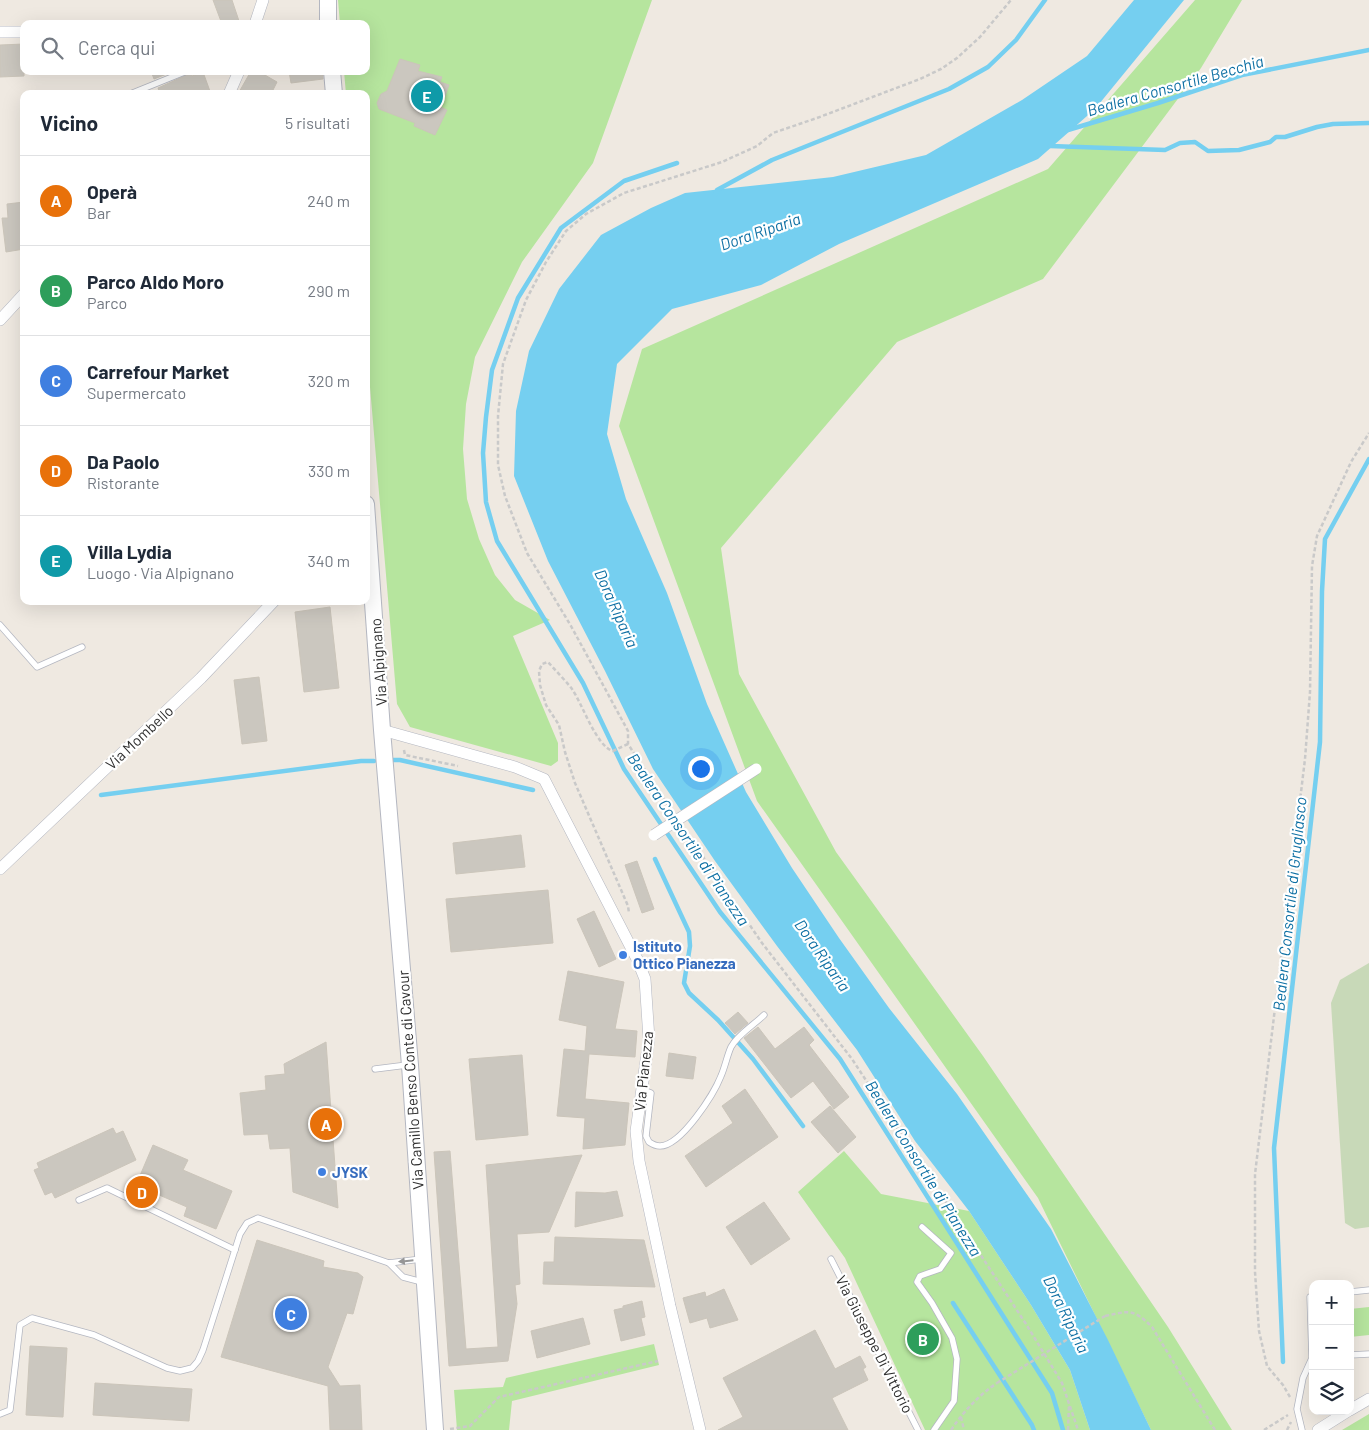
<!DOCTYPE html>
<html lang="it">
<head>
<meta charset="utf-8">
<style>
	body { margin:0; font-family:Barlow,sans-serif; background:#f2f2f3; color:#1f2937 }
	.controls { position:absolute; right:15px; bottom:15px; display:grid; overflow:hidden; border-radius:10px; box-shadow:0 5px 20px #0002 }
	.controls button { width:45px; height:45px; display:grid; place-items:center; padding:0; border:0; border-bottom:1px solid #e0e1e3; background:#fff; color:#1f2937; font:25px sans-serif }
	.you { position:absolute; left:700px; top:768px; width:18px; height:18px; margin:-12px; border:4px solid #fff; border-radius:50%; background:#1a73e8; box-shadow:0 0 0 8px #1a73e833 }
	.badge { display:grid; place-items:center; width:32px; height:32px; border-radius:50%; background:#4264fb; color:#fff; font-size:16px; font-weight:700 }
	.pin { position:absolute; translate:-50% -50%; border:2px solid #fff; box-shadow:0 1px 5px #0006 }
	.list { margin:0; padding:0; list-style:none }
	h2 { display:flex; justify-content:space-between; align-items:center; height:65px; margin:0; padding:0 20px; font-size:21px }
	h2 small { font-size:16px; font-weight:400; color:#747a83 }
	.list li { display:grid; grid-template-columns:32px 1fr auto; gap:15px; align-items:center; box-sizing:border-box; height:90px; padding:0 20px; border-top:1px solid #e0e1e3 }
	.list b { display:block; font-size:19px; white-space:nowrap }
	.list p { margin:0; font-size:16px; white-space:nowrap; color:#747a83 }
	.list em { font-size:16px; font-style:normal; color:#747a83 }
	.icon { flex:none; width:28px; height:28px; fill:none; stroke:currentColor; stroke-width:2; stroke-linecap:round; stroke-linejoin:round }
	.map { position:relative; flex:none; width:1369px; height:1430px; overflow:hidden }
	.search { position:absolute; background:#fff; box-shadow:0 5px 20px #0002; left:20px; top:20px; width:350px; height:55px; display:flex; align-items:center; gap:12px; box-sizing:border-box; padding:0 18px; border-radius:10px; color:#747a83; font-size:19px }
	.panel { position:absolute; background:#fff; box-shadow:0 5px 20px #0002; left:20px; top:90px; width:350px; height:515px; border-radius:10px }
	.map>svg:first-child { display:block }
	.green { fill:#b6e59e }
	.cemetery { fill:#c8d9b8 }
	.water { fill:#75cff0 }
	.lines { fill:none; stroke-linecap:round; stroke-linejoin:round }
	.stream { stroke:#75cff0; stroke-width:4.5 }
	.building { fill:#cbc7bf; stroke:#cbc5ba }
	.lane-casing { stroke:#b4b7c1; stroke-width:7 }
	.street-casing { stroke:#b4b7c1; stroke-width:12 }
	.secondary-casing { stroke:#b4b7c1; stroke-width:18 }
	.path { stroke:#c9c9c9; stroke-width:2.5; stroke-dasharray:4 2.5; stroke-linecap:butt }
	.lane { stroke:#fff; stroke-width:5.5 }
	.street { stroke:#fff; stroke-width:11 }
	.secondary { stroke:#fff; stroke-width:16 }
	.street-bridge-casing { stroke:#b4b7c1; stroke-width:12; stroke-linecap:butt }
	.path-bridge { stroke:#c9c9c9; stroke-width:2.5; stroke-dasharray:4 2.5; stroke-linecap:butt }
	.street-bridge { stroke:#fff; stroke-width:11 }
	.oneway { fill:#969696 }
	.shop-dot { fill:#3f7fe0; stroke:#fff; stroke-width:2 }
	.labels { text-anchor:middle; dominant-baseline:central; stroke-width:4.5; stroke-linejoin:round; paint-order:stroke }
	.street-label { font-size:15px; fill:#2e2e2e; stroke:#fff }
	.shop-label { font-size:15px; font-weight:bold; fill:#366cbe; stroke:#fff; text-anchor:start }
	.water-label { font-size:16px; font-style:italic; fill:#0d6fa3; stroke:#fff }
</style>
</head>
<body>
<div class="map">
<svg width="1369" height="1430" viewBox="0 0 1369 1430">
	<rect width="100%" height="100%" fill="#efe9e1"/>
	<g class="green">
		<polygon points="338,0 652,0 593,163 522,262 475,357 466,404 463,449 467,499 479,539 495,575 515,600 550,620 513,636 558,743 558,761 551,766 410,727 397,704 366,340 366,94 346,94 344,71 366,71 366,24 340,24"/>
		<polygon points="1195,0 1242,0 1201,68 1043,279 897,342 721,548 739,674 836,852 983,1056 1168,1327 1232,1430 1151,1430 1038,1198 757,801 619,426 642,349 1048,169"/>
		<polygon points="844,1151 881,1194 969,1211 1031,1305 1070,1370 1090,1430 925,1430 845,1258 798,1192"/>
		<polygon points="1369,1307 1369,1335 1350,1337 1350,1309"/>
		<polygon points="654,1344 659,1365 512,1401 509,1430 457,1430 454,1390 503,1387 506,1378"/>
		<polygon points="1369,1414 1369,1430 1342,1430"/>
	</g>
	<polygon class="cemetery" points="1369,963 1369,1227 1355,1229 1345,1223 1331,1003 1340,980"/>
	<polygon class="water" points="1134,0 1184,0 1095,109 1038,159 839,244 761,285 672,309 617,364 607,434 626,499 667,593 707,704 746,792 792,868 839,938 889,1008 957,1094 1051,1229 1108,1340 1151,1430 1090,1430 1070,1370 1031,1305 969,1211 915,1141 857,1050 777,946 715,861 653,769 605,671 548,561 514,476 516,411 529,351 559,289 601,235 651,208 685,193 833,177 926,155 1022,100 1087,56"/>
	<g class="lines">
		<g class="stream">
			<polyline points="1068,130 1158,103 1242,75 1369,50"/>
			<polyline points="1050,146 1165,150 1180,143 1195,142 1208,151 1239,150 1270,142 1276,137 1285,137 1317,127 1333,124 1369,123"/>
			<polyline points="677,163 624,181 561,228 518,298 492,370 486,417 483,453 486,502 497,541 583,683 624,769 720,912 840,1059 1052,1393 1063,1430"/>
			<polyline points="715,195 717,190 772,160 949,89 988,67 1016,40 1045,0"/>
			<polyline points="392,760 400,760 533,790"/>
			<polyline points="101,795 361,761 374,761"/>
			<polyline points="655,859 689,932 690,946 684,983 689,993 718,1020 753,1059 803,1126"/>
			<polyline points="953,1303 1032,1425 1034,1430"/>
			<polyline points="1283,1362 1274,1148 1320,742 1322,591 1325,539 1369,459"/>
		</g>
	</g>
	<g class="building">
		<polygon points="213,0 232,0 240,24 222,24"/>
		<polygon points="24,44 24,76 0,77 0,45"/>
		<polygon points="400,59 420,65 418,71 442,77 440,82 449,85 441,107 447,110 435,135 414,126 415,123 379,109 377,103 381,94 387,91"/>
		<polygon points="151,71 174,71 154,79"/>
		<polygon points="251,71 258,71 277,82 271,94 238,94"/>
		<polygon points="289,71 322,71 323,79 291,83"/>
		<polygon points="203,72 211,94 160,94 158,88 191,73 192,76"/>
		<polygon points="24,202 24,216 22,217 24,249 6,252 2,218 8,218 7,204"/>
		<polygon points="330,607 339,688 304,692 295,612"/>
		<polygon points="259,677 267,741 242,744 234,680"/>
		<polygon points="521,835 525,867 456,874 453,843"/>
		<polygon points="637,861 654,909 642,913 625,865"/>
		<polygon points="548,890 553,943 451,952 446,899"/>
		<polygon points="594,911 616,959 599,967 577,919"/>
		<polygon points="568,971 624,982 615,1029 637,1031 635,1057 589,1054 585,1099 629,1103 625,1145 583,1149 585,1118 557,1116 564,1049 585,1051 587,1026 559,1020"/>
		<polygon points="738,1012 748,1023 735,1034 725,1023"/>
		<polygon points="758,1027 775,1049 804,1027 814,1040 809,1045 849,1097 834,1109 813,1081 791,1098 744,1038"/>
		<polygon points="326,1042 338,1208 293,1192 290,1148 270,1149 268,1134 244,1135 240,1093 266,1090 265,1076 285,1074 284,1064"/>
		<polygon points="669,1053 696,1057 693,1079 666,1076"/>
		<polygon points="522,1055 528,1135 476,1140 469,1059"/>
		<polygon points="745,1089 778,1137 706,1187 685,1156 733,1123 722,1106"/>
		<polygon points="830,1106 856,1137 838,1153 811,1122"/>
		<polygon points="113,1128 116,1134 123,1131 136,1160 55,1198 52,1192 45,1195 34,1170 39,1168 37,1163"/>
		<polygon points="153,1145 188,1160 183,1170 232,1191 216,1229 184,1216 187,1207 136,1185"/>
		<polygon points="450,1151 466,1349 498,1347 486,1165 582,1155 549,1232 517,1234 520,1284 515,1285 517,1304 508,1361 449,1366 434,1152"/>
		<polygon points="617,1191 623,1216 575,1227 576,1192 605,1193"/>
		<polygon points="764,1202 790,1239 751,1265 726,1227"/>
		<polygon points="555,1237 644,1240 655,1287 543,1284 544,1262 554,1262"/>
		<polygon points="257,1240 324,1261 323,1267 358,1273 363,1277 353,1314 347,1313 328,1367 340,1386 360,1385 362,1430 330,1430 328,1386 221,1357"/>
		<polygon points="724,1289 738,1320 710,1328 707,1318 690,1323 683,1298 705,1292 706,1297"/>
		<polygon points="642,1301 645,1317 641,1318 645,1335 621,1341 614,1310 623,1308 623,1306"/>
		<polygon points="583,1318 590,1344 537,1358 531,1331"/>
		<polygon points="815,1330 835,1369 860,1356 866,1367 863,1369 868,1380 832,1398 848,1430 718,1430 743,1417 723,1378"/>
		<polygon points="30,1346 67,1348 63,1417 26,1415"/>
		<polygon points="95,1383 192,1389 189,1421 93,1415"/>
	</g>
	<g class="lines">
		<g class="lane-casing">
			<g id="lane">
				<polyline points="130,94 187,71"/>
				<polyline points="0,625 37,667 82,647"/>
				<polyline points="375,1069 407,1065"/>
				<path d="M 641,1089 L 651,1093 L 646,1136 L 649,1142 C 652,1144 656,1146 660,1146 C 681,1146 714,1094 721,1076 C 725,1067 727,1056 731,1047 C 738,1034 754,1025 764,1015"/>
				<polyline points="79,1200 107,1188 235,1250"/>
				<polyline points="922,1227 951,1253 940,1269 920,1276 917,1282 932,1303 952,1338 957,1359 954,1401 934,1430"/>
				<polyline points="831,1259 918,1430"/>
				<polyline points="389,1263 403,1277 422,1282"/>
				<polyline points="1350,1292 1369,1290"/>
				<polyline points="1350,1355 1369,1354"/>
				<polyline points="0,1414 10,1410 20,1325 32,1318 94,1335 167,1368 180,1371 192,1368 198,1361 203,1350 240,1234 247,1223 258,1218 389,1263 421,1259"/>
				<polyline points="1302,1430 1297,1409 1303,1378 1312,1358 1310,1297 1313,1297"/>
			</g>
		</g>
		<g class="street-casing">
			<g id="street">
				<polyline points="255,24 263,0"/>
				<polyline points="0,32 24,32"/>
				<polyline points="229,94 239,71"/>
				<polyline points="0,320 24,294"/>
				<polyline points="382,730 515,767 544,779 637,959 645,979 649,1039 636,1131 639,1161 670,1306 700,1430"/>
				<polyline points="0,869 201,678 274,601"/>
				<polyline points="1350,1410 1369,1399"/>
				<polyline points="1318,1430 1348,1411"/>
			</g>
		</g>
		<g class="secondary-casing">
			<g id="secondary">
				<polyline points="328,0 328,24"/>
				<polyline points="332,71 334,94"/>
				<polyline points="366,504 382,730 410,1065 435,1430"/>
			</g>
		</g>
		<g class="path">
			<path d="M 628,744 L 613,751 C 596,746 583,705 572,689 C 565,680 556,671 548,662 L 542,664 L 539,671 L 540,685 L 546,705 L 559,725 L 565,752 L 575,783 L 628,906 L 629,913"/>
			<polyline points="404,750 405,755 458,766"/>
			<polyline points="671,810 628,744 628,731 571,626 527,553 505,496 498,465 498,416 503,364 526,300 546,262 566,231 586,214 624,193 722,162 757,146 773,133 817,118 920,79 941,69 957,58 980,37 1011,0"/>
			<polyline points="684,829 762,943 852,1059 1026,1324 1062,1383 1078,1430"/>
			<path d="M 1105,1316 C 1129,1311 1133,1308 1152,1327 L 1215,1430"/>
			<polyline points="1290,1397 1283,1385 1267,1366 1259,1331 1255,1272 1255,1174 1305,759 1310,692 1312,566 1317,536 1351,462 1369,433"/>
			<polyline points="961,1417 964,1430"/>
			<polyline points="450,1429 470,1426 499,1397 658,1361"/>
			<path d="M 951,1430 C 964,1411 978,1396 997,1383"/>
			<polyline points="1068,1430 1069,1405"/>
			<polyline points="1264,1430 1288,1415"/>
			<polyline points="1287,1430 1291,1422"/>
		</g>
		<use href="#lane" class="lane"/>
		<use href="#street" class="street"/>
		<use href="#secondary" class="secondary"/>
		<g class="street-bridge-casing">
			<polyline id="street-bridge" points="654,835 756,769"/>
		</g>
		<polyline class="path-bridge" points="997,1383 1105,1316"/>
		<use href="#street-bridge" class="street-bridge"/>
	</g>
	<defs><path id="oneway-solid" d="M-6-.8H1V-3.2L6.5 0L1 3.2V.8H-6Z" transform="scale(1.25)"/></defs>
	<use class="oneway" href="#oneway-solid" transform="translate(406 1261) rotate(174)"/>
	<g class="shop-dot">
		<circle cx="623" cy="955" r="5"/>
		<circle cx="322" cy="1172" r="5"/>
	</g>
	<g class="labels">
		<g class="street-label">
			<text transform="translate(378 662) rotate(-94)">Via Alpignano</text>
			<text transform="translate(139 737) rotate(-43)">Via Mombello</text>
			<text transform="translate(643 1071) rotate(-84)">Via Pianezza</text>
			<text transform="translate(410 1080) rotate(-94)">Via Camillo Benso Conte di Cavour</text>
			<text transform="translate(875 1344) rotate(63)">Via Giuseppe Di Vittorio</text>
		</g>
		<g class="shop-label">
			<text x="633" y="946">Istituto<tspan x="633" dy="17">Ottico Pianezza</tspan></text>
			<text x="332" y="1172">JYSK</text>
		</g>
		<g class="water-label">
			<text transform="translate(1175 85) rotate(-16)">Bealera Consortile Becchia</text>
			<text transform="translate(760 231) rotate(-19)">Dora Riparia</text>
			<text transform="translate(617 608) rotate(66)">Dora Riparia</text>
			<text transform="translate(689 839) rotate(56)">Bealera Consortile di Pianezza</text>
			<text transform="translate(1289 904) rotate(-84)">Bealera Consortile di Grugliasco</text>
			<text transform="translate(823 955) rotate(55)">Dora Riparia</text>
			<text transform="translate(924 1168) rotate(58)">Bealera Consortile di Pianezza</text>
			<text transform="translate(1067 1314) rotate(64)">Dora Riparia</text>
		</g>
	</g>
</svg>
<div class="controls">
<button>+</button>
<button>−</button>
<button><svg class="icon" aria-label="layers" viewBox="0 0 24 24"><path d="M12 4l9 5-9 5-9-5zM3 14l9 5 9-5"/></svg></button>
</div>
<div class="you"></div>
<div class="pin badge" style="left:326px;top:1124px;background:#e8710a">A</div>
<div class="pin badge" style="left:923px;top:1339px;background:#2e9e5b">B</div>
<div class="pin badge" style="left:291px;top:1314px;background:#3f7fe0">C</div>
<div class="pin badge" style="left:142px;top:1192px;background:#e8710a">D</div>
<div class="pin badge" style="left:427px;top:96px;background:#0f9aa8">E</div>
<div class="search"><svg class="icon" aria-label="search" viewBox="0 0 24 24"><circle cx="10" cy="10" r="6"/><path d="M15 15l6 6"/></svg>Cerca qui</div>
<section class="panel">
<h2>Vicino<small>5 risultati</small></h2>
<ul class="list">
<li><span class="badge" style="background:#e8710a">A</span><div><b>Operà</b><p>Bar</p></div><em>240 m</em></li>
<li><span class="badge" style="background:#2e9e5b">B</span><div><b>Parco Aldo Moro</b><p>Parco</p></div><em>290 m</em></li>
<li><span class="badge" style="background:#3f7fe0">C</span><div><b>Carrefour Market</b><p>Supermercato</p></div><em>320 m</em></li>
<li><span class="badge" style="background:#e8710a">D</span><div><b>Da Paolo</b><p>Ristorante</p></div><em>330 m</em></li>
<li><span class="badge" style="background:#0f9aa8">E</span><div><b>Villa Lydia</b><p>Luogo · Via Alpignano</p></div><em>340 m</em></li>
</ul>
</section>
</div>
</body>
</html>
